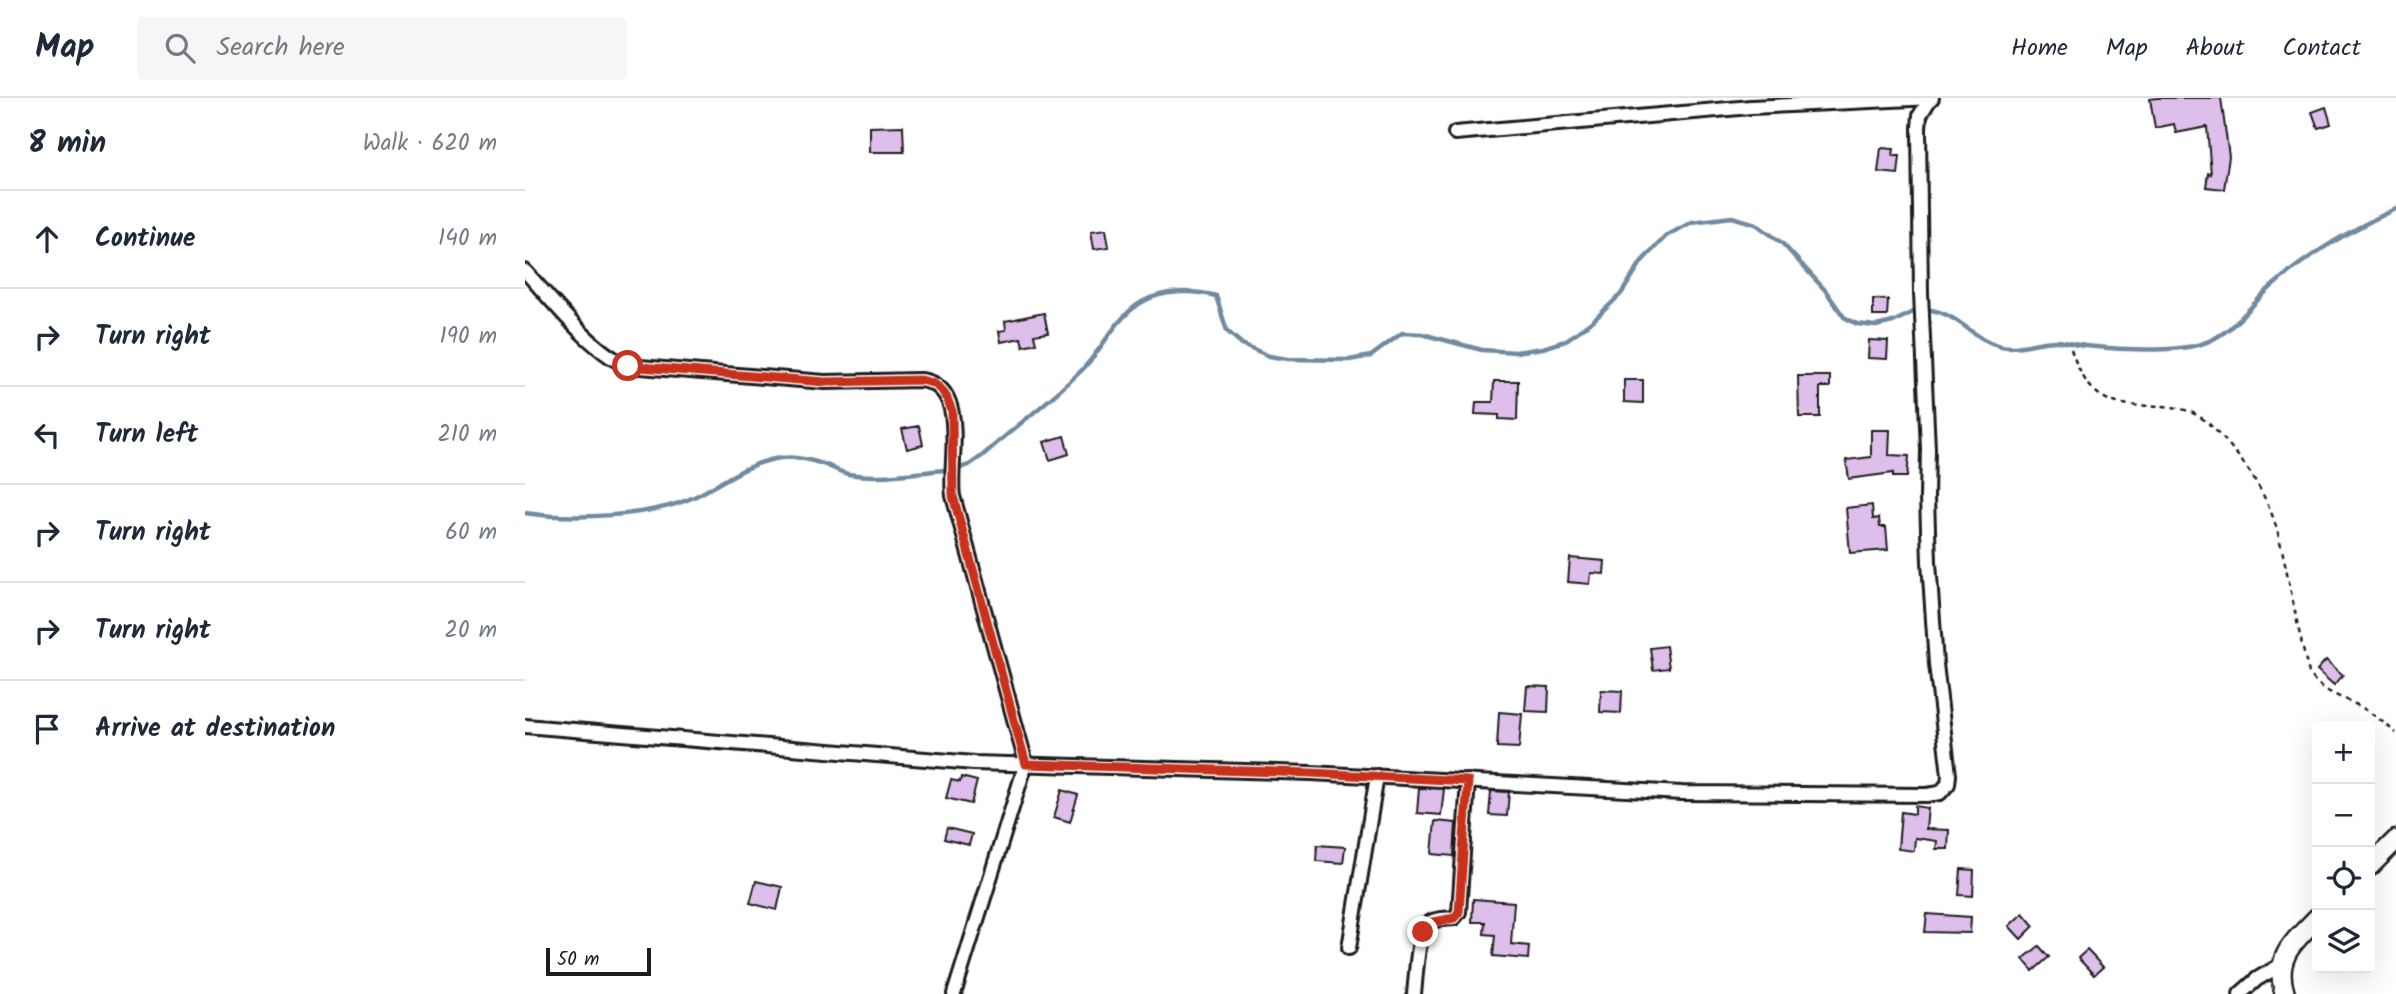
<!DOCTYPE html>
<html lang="en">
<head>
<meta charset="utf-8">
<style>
	body { margin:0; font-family:Kalam,sans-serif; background:#f6f6f7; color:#1f2937 }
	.controls { position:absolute; right:21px; bottom:21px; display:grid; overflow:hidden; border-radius:7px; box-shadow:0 7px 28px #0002 }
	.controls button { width:63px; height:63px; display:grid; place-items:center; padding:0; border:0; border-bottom:2px solid #e0e1e3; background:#fff; color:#1f2937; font:35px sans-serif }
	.scale { position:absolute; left:21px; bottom:18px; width:105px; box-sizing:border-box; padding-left:7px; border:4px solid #1c1c1c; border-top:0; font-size:19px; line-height:24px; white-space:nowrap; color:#1c1c1c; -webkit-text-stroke:5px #fff; paint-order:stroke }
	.stop { position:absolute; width:21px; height:21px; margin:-16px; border:5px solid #c8321e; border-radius:50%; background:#fff }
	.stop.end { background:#c8321e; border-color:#fff; box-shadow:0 2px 7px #0008 }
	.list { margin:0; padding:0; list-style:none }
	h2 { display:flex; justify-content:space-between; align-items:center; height:91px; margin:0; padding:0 28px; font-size:30px }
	h2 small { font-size:23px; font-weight:400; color:#747a83 }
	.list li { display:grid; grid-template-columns:46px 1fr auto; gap:21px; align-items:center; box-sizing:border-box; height:98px; padding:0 28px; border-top:2px solid #e0e1e3 }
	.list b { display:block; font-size:26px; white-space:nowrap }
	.list em { font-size:23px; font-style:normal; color:#747a83 }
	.icon { flex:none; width:38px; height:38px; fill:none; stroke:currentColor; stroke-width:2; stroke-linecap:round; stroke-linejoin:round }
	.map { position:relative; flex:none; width:1871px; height:896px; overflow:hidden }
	header { display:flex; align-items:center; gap:42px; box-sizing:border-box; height:98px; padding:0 35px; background:#fff; border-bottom:2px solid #e0e1e3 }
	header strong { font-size:33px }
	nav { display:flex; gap:38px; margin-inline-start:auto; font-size:24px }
	.search { width:490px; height:63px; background:#f6f6f7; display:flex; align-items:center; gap:18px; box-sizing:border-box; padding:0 24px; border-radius:7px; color:#747a83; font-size:26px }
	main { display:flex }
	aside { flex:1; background:#fff }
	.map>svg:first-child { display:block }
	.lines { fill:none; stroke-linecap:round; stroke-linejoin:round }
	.stream { stroke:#728a9f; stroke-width:4.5 }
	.building { fill:#debeeb; stroke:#1c1c1c; stroke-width:2 }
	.street-casing { stroke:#1c1c1c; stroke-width:18 }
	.secondary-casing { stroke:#1c1c1c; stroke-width:23 }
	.path { stroke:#1c1c1c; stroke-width:2.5; stroke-dasharray:5 5; stroke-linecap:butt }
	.street { stroke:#fff; stroke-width:12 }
	.secondary { stroke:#fff; stroke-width:18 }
	.route { stroke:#c8321e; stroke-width:9 }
</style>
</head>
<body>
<header>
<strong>Map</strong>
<div class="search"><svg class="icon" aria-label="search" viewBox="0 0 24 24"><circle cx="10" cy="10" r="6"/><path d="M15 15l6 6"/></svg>Search here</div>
<nav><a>Home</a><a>Map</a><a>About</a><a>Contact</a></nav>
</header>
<main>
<aside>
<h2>8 min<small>Walk · 620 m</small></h2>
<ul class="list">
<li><svg class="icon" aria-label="ahead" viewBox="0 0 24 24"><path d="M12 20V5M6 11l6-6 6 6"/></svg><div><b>Continue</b></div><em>140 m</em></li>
<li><svg class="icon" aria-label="right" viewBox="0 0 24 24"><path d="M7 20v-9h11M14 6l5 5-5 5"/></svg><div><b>Turn right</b></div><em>190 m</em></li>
<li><svg class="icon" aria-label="left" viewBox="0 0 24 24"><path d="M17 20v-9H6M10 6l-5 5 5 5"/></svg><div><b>Turn left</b></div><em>210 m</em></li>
<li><svg class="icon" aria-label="right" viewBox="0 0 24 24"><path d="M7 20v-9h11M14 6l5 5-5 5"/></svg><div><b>Turn right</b></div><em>60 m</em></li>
<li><svg class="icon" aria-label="right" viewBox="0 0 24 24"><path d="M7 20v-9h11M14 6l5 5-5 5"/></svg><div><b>Turn right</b></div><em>20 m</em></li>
<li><svg class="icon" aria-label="arrive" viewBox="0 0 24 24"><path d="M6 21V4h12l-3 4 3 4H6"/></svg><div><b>Arrive at destination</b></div></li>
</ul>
</aside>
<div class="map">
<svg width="1871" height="896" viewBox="0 0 1871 896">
	<rect width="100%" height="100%" fill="#fff"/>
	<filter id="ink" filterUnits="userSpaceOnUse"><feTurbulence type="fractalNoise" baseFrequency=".0143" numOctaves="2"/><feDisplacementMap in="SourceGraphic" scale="14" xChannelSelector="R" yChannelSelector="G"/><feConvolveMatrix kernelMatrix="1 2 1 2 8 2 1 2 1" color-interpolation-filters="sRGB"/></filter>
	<g filter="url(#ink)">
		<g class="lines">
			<g class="stream">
				<path d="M 1406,212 C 1433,216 1449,242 1476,248 C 1495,252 1514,242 1533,243 C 1542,244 1551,247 1560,248 C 1591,251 1646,255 1676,246 C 1706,237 1723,210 1745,190 C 1782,157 1827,131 1871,111"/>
				<path d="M 432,371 L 444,367 L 457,358 C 489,330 525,303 556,273 C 577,252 591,219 617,204 C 637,192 669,192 691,198 L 702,233 L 717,246 L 744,258 L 763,261 L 824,262 L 846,258 L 877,235 L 897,236 L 957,252 L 991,254 L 1018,250 L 1040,243 L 1069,222 L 1096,196 L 1117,163 L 1141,138 L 1167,124 L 1207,119 L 1231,126 L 1257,145 L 1300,192 L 1319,219 L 1332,226 L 1351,228 L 1368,224 L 1388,214"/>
				<path d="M 0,415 C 46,422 127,419 169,399 C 198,385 223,364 256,360 C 270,358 286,362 298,366 C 307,369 314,374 323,376 C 355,381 387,375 419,372"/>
			</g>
		</g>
		<g class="building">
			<polygon points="1632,0 1696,0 1704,59 1699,91 1681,89 1683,75 1686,76 1682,29 1651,35 1649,26 1630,30 1625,1"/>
			<polygon points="1801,9 1806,26 1793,30 1787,14"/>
			<polygon points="378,28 379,54 345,54 345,29"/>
			<polygon points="1356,50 1369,51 1368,58 1375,58 1373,76 1353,74"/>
			<polygon points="581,131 584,149 569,151 566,133"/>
			<polygon points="1348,201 1363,202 1362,218 1348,218"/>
			<polygon points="519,215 523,235 509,237 511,245 498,248 496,240 476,244 474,233 481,232 480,223"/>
			<polygon points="1344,242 1363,243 1362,261 1343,260"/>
			<polygon points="1273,278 1305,278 1305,289 1295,289 1295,319 1274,319"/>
			<polygon points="1099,282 1118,282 1118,305 1099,304"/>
			<polygon points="969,283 993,283 992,322 974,321 974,317 950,316 951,304 968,304"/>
			<polygon points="394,328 398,347 382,351 377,331"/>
			<polygon points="1346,332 1365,332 1364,357 1384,358 1382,379 1368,379 1368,375 1324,381 1321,362 1346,359"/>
			<polygon points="539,338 544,356 525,362 519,344"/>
			<polygon points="1347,407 1348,421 1354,420 1355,429 1361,429 1363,452 1325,455 1321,410"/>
			<polygon points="1045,460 1080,463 1079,476 1066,475 1065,486 1043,484"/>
			<polygon points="1141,548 1144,570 1128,572 1125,550"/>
			<polygon points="1801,562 1818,577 1809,587 1792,572"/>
			<polygon points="1002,588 1024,589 1023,614 1000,613"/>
			<polygon points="1076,592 1097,593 1096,615 1075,614"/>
			<polygon points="974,614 997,616 994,650 972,649"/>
			<polygon points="436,679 452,683 446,706 421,700 426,682 435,684"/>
			<polygon points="894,690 919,691 916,717 892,715"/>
			<polygon points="537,692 553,697 545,724 529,719"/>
			<polygon points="966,693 984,694 982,718 964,717"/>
			<polygon points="1390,708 1403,710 1401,731 1424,732 1423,751 1411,751 1412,743 1390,740 1389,753 1373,751 1376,714 1390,716"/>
			<polygon points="910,723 931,725 929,758 907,756"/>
			<polygon points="422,730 447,736 444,747 419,741"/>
			<polygon points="792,747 820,749 818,765 791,763"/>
			<polygon points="1436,771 1449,772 1448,798 1434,797"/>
			<polygon points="231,783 257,789 252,812 225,805"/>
			<polygon points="948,801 989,804 986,846 1004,848 1003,861 968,858 970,837 959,836 960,824 947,824"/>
			<polygon points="1498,815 1509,828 1496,841 1484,828"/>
			<polygon points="1402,816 1446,819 1445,835 1400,834"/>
			<polygon points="1514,848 1524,859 1508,873 1498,861"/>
			<polygon points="1562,852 1578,869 1569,877 1553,860"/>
		</g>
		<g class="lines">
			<g class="street-casing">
				<g id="street">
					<polyline points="930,35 1226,9 1407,0"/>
					<path d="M 0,173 C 26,201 68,255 103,268 L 300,284 L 396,282 C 445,288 423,364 428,398 L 501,665 L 429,896"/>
					<polyline points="0,628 449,665 786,675 1157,695 1402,697 1415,695 1423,686 1424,677 1411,566 1404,464 1402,399 1403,351 1396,195 1394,30 1395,17 1405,1"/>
					<polyline points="824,850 852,678"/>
					<path d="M 889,896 C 891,881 892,835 903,826 C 909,820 921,821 929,820 L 934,814 L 943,683"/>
					<polyline points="1715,896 1732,881 1756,867"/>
				</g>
			</g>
			<g class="secondary-casing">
				<g id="secondary">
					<polyline points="1845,768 1871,742"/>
					<path d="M 1760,896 C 1748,859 1769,844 1792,820"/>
				</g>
			</g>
			<path class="path" d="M 1546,251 C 1576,345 1636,282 1684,326 C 1716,356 1744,397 1754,439 C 1765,484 1772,530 1784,575 C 1796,593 1811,597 1830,606 C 1845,613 1858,624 1871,635"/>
			<use href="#street" class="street"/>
			<use href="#secondary" class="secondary"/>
		</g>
	</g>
	<g class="lines" filter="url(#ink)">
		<polyline class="route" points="103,268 300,284 396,282 408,285 416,291 422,300 427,313 428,398 501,666 786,675 943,683 934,814 929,820 904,825 898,834"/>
	</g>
</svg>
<div class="controls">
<button>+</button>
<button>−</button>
<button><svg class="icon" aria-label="locate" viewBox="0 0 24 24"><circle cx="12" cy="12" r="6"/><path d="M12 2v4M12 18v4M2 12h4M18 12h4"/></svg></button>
<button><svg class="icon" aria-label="layers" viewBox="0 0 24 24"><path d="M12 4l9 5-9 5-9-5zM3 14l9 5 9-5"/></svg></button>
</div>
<div class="scale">50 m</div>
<div class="stop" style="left:103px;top:268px"></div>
<div class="stop end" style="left:898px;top:834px"></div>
</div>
</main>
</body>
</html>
